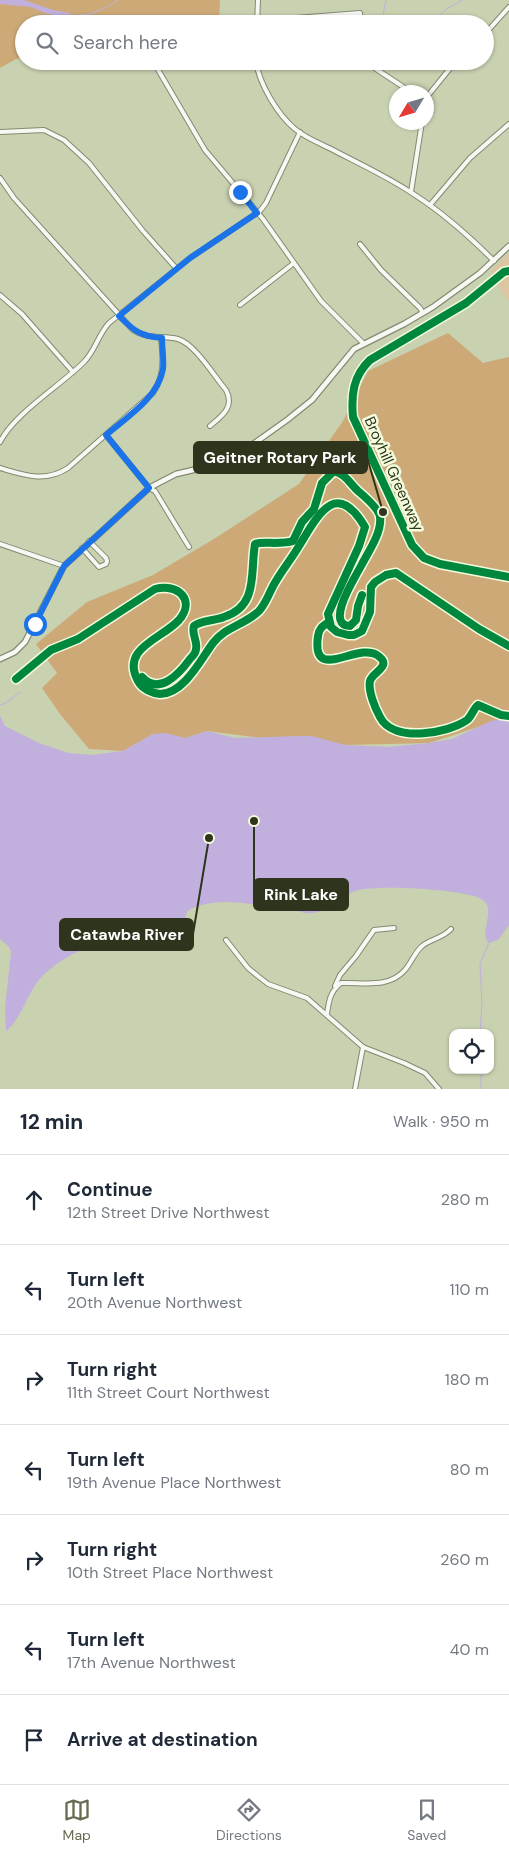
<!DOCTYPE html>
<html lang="en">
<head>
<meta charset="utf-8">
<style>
	body { margin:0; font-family:"DM Sans",sans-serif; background:#f2f2f3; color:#1f2937 }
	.controls { position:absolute; right:15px; bottom:15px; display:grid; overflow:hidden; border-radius:10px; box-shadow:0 1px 4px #0004 }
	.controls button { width:45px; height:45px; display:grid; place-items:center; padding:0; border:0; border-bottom:1px solid #e0e1e3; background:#fff; color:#1f2937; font:25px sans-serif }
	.compass { position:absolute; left:389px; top:85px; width:45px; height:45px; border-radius:50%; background:#fff; box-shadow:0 1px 4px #0004; rotate:232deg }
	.stop { position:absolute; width:15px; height:15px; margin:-11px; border:4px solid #1a73e8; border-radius:50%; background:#fff }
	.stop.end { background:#1a73e8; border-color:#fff; box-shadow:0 1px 5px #0008 }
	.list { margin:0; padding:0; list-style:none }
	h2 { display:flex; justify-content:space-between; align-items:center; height:65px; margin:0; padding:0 20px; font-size:21px }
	h2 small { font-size:16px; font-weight:400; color:#747a83 }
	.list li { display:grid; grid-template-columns:32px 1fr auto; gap:15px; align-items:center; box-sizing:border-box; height:90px; padding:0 20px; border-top:1px solid #e0e1e3 }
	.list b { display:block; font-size:19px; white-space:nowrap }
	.list p { margin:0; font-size:16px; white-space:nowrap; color:#747a83 }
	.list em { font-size:16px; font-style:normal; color:#747a83 }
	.icon { flex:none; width:28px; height:28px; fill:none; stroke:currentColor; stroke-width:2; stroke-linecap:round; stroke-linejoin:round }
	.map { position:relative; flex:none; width:509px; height:1089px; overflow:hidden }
	.search { position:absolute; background:#fff; box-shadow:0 1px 4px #0004; left:15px; right:15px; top:15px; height:55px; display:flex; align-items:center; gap:12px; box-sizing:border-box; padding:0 18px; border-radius:28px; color:#747a83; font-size:19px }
	.sheet { height:695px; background:#fff }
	nav { display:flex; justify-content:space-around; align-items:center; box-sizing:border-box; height:70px; border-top:1px solid #e0e1e3; background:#fff; font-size:14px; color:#747a83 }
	nav a { display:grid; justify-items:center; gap:2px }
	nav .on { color:#656c50 }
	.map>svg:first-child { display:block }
	.green { fill:#dcc5a0 }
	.forest { fill:#cca977 }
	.water { fill:#c1afde }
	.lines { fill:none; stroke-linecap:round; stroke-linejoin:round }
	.stream { stroke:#c1afde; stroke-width:1 }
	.minor-casing { stroke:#838a70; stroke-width:6 }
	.tertiary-casing { stroke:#838a70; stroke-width:7 }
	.minor { stroke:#f7f8f3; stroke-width:4 }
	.tertiary { stroke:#f7f8f3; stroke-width:4.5 }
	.cycleway-casing { stroke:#f3fcdd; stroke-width:11 }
	.cycleway { stroke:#00873e; stroke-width:8 }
	.route { stroke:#1a73e8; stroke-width:6 }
	.labels { text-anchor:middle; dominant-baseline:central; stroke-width:5; stroke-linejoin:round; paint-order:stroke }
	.street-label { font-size:15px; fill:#2f351d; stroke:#f3fcdd }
	.leader { fill:none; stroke:#2f351d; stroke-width:2 }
	.callout-dot { fill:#2f351d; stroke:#f3fcdd; stroke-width:2 }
	.callout { fill:#2f351d; stroke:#2f351d; stroke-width:2 }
	.callout-label { font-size:16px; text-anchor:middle; font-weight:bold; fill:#fff }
</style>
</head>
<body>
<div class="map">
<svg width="509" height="1089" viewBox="0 0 509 1089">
	<rect width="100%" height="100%" fill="#c8d1b0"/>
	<polygon class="green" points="509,253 509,301 503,294 491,271"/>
	<g class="forest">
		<polygon points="0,0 220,0 219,24 24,24 24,57 16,59 0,68"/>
		<polygon points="448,333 483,363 509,357 509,717 429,743 345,745 299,736 263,738 207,731 186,738 153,734 123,751 89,749 60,714 42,688 57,673 36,644 87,602 153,575 214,539 299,484 343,421 368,371"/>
	</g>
	<g class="water">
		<polygon points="0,0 24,0 53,10 70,13 70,19 45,13 31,7 0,4"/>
		<path d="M 0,716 L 5,726 L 39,743 L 68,753 L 92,755 L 123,751 L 153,734 L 165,733 L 186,738 L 207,731 L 235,738 L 299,736 L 312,736 L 345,745 L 388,747 L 429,743 L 452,739 L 491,721 L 509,718 L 509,925 L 498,940 L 489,943 C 478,932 497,910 483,900 C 468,889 373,884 355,891 C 340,897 328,913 311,913 C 308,914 301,912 297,911 C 267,908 227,896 199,906 C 196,907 190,908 188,911 C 181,918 191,935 194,943 L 191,948 C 180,943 174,926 162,923 C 147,918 85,948 69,956 C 59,962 46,971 39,980 C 28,993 19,1022 6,1031 L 5,1008 L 11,952 L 9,947 L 0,939 Z"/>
	</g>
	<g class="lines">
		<g class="stream">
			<path d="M 70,15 C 89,17 103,10 118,0"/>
			<polyline points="381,24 386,0"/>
			<polyline points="430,24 448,8 462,0"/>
			<polyline points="0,705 6,703 20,692"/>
			<polyline points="480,1033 482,1004 480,964 489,943"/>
			<polyline points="481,1070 481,1089"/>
		</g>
		<g class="minor-casing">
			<g id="minor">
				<polyline points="257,21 360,13 361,24"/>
				<polyline points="257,24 258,0"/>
				<polyline points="485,34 509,7"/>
				<polyline points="153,61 205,150 263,219 321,301 363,343"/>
				<path d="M 256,61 C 259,84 278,115 295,129 C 307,139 322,144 335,151 C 362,165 390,178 415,195 C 443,213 470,237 494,261"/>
				<polyline points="369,61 376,69 411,92"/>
				<polyline points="61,65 118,61"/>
				<polyline points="426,98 456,61"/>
				<polyline points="0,132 44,130 64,140 89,163 143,231 176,268"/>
				<path d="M 0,178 L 14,198 L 132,329 C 147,340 161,335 178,339 C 195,344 214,376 226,390 C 235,407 222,416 210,426"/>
				<polyline points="411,192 422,122"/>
				<polyline points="430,205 470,158 509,124"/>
				<polyline points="360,244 381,270 420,308 423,313"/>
				<polyline points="0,295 22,314 73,372"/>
				<polyline points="240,305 294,263"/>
				<polyline points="106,435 149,488 155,491 189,547"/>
				<path d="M 0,442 C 15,413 60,386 84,362 C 95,351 98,335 109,323 L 190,258 L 260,211 L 266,203 L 300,132"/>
				<path d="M 0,468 C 24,475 45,483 68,468 L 153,393 C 165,375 163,358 161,338"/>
				<polyline points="0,544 64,566"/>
				<polyline points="82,548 99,567 106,564 107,561 106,558 89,541"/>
				<polyline points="226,940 248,968 259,977 268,984 307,998 363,1047 404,1063 425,1073 439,1089"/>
				<polyline points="335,986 340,975 356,956 374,930 394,928"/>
				<path d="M 327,1014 C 329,1000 330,992 341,983 C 364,982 388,989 405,970 C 411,963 414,954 421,947 C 429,939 442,939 451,929"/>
				<polyline points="355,1089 363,1047"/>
			</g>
		</g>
		<g class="tertiary-casing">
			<polyline id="tertiary" points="0,659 15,652 25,642 64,566 149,488 176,474 219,464 235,457 287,420 312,400 354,349 404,324 433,307 480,273 509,246"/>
		</g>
		<use href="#minor" class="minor"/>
		<use href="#tertiary" class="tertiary"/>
		<g class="cycleway-casing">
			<g id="cycleway">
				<path d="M 509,271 L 504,272 L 466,303 L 370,360 C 353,376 351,395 353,417 L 412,545 L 424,558 L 440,564 L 509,577"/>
				<path d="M 329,622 C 323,626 319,628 318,636 C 311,684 357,642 377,655 C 394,666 372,672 370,681 C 368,691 375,708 380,717 C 393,743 447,734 467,720 C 472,716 473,709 478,705 L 501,715 L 509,716"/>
				<path d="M 142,677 C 159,696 179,674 190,659 C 192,657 196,653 196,649 C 198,641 191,634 194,626 C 202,620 214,621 224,617 C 259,606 250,572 255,544 C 261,541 281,545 293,541 L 302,522 L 314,509 L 322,483 L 334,471 C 346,474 350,484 358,491 C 364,496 379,509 380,517 C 382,532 369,551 362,564 C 358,573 323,625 350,626 L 356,620 L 358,606 L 362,595"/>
				<path d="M 16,679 L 51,650 L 78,639 L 155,589 C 178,583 196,600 179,620 C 162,639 120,648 138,681 C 142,689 152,693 160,694 C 184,694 201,659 213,643 C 225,627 246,624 259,611 C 267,602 270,590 276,581 C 283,569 292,558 299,546 C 318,515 336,478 365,527 L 359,546 L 328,614 L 331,627 L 337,632 L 348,635 L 354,635 L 362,631 L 370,612 L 371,587 L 375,582 L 386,575 L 396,573 L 479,629 L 509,646"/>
			</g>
		</g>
		<use href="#cycleway" class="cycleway"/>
	</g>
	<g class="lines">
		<path class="route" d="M 35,624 L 64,566 L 149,488 L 106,435 C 127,417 158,398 163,369 C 164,359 162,348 162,338 C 140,336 134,331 119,316 L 190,258 L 257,213 L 240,192"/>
	</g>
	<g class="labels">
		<g class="street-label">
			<text transform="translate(394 474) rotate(66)">Broyhill Greenway</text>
		</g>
	</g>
	<path class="leader" d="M383 512L367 457M254 821L254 895M209 838L193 934"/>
	<g class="callout-dot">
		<circle cx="383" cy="512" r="5"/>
		<circle cx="254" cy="821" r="5"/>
		<circle cx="209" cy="838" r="5"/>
	</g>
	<g class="callout">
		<rect x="194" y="442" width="173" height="31" rx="5"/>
		<rect x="254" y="879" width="94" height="31" rx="5"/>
		<rect x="60" y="919" width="133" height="31" rx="5"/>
	</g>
	<g class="callout-label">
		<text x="280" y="463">Geitner Rotary Park</text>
		<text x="301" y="900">Rink Lake</text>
		<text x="127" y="940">Catawba River</text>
	</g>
</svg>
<div class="controls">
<button><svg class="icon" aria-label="locate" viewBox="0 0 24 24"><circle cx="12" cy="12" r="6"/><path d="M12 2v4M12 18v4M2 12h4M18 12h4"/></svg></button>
</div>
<svg class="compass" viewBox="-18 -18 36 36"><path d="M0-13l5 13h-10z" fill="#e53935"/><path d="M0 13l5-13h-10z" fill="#747a83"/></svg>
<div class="stop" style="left:35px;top:624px"></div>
<div class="stop end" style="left:240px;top:192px"></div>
<div class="search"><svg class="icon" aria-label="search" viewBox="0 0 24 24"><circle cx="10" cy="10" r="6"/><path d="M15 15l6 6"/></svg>Search here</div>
</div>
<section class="sheet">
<h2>12 min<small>Walk · 950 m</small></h2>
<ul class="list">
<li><svg class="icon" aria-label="ahead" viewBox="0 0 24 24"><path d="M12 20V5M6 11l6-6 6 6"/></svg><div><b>Continue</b><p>12th Street Drive Northwest</p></div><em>280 m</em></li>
<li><svg class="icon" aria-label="left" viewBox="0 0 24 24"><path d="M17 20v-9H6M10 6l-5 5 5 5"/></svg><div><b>Turn left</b><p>20th Avenue Northwest</p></div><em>110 m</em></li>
<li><svg class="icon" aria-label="right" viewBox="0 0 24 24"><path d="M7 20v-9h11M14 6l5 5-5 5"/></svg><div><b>Turn right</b><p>11th Street Court Northwest</p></div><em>180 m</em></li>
<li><svg class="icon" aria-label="left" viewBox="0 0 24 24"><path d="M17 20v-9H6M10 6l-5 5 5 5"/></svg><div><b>Turn left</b><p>19th Avenue Place Northwest</p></div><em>80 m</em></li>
<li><svg class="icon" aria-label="right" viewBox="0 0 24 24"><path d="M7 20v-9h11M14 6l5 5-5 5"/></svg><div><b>Turn right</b><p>10th Street Place Northwest</p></div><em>260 m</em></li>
<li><svg class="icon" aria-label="left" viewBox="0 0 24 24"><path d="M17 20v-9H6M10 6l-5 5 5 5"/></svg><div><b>Turn left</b><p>17th Avenue Northwest</p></div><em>40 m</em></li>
<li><svg class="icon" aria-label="arrive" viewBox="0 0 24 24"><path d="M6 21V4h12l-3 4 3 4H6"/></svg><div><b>Arrive at destination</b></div></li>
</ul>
</section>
<nav>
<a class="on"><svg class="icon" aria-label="map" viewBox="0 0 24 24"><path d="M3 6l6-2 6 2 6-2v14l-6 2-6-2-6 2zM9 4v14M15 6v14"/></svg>Map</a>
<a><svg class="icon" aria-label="directions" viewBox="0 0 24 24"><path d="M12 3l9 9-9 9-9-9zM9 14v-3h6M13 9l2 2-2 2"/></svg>Directions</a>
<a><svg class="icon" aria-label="saved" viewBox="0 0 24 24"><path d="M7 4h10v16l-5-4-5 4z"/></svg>Saved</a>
</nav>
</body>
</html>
